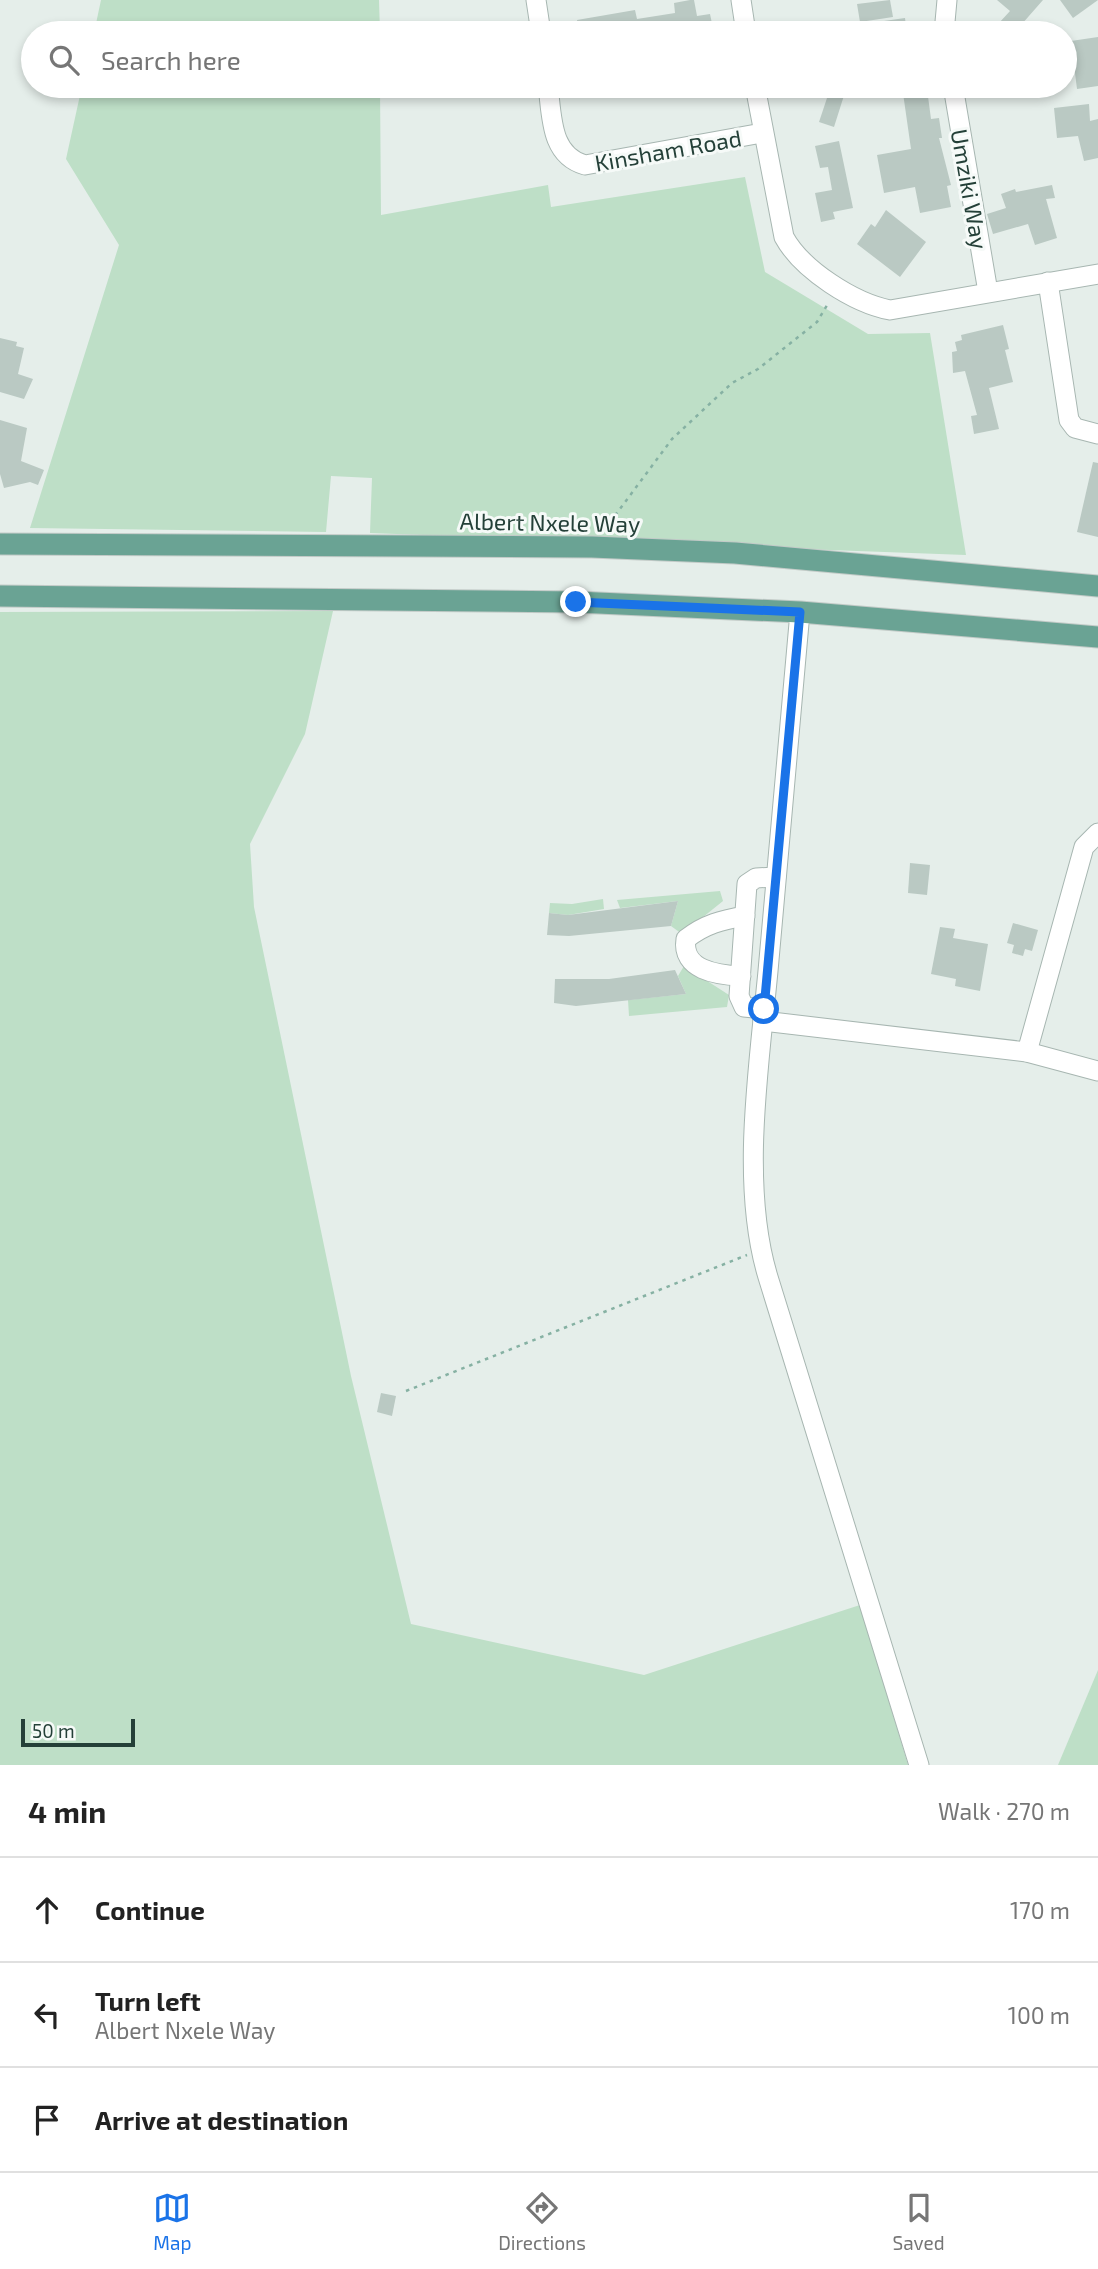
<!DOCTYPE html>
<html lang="en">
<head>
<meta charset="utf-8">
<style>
	body { margin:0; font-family:"Exo 2",sans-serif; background:#f2f2f2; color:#222 }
	.scale { position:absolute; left:21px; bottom:18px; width:114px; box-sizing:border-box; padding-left:7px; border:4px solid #244038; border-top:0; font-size:19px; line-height:24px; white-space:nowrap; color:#244038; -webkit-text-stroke:5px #f6faf8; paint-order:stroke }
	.stop { position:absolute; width:21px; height:21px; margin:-16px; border:5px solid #1a73e8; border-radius:50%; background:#fff }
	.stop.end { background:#1a73e8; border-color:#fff; box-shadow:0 2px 7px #0008 }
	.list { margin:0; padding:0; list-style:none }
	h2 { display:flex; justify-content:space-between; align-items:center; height:91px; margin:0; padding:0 28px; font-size:30px }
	h2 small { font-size:23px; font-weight:400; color:#767676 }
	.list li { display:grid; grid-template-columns:46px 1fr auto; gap:21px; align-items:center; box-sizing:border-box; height:105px; padding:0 28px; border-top:2px solid #e0e0e0 }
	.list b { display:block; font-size:26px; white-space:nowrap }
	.list p { margin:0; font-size:23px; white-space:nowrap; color:#767676 }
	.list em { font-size:23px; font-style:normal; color:#767676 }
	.icon { flex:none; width:38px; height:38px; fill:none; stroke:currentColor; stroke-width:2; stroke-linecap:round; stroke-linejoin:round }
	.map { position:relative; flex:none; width:1098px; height:1765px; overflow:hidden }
	.search { position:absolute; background:#fff; box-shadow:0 4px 10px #0003; left:21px; right:21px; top:21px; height:77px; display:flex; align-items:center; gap:18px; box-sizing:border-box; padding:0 24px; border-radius:38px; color:#767676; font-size:26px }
	.sheet { height:406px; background:#fff }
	nav { display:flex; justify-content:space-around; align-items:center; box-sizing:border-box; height:98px; border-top:2px solid #e0e0e0; background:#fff; font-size:19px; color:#767676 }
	nav a { display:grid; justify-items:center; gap:4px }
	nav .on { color:#1a73e8 }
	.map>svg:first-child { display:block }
	.green { fill:#bedfc7 }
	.building { fill:#bac9c3 }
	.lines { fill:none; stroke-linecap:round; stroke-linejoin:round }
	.minor-casing { stroke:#a7b6b1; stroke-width:21 }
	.major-casing { stroke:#c2cac7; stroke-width:23 }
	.path { stroke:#86b1a3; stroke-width:2.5; stroke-dasharray:3.5 5; stroke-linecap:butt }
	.minor { stroke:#fff; stroke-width:19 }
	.major { stroke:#6aa394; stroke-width:21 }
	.route { stroke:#1a73e8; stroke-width:9 }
	.labels { text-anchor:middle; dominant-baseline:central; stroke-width:6; stroke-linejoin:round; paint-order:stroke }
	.street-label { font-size:23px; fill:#244038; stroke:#f6faf8 }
</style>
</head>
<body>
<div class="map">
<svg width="1098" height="1765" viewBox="0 0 1098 1765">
	<rect width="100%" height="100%" fill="#e5eeea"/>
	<g class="green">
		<polygon points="101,0 379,0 380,33 94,33"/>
		<polygon points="82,86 380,86 381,215 548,185 551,207 745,177 765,272 868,334 930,333 966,555 370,533 372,478 331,476 326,532 30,528 119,245 66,159"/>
		<polygon points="333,611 305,734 250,844 254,907 351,1376 411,1624 644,1675 860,1605 908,1765 0,1765 0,612"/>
		<polygon points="720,891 723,901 682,934 671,926 678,901 620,908 617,900"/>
		<polygon points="603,899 604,909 568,915 549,913 550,903 572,904"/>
		<polygon points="684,966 729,995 727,1007 629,1016 628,1000 686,994 678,976"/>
		<polygon points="1098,1670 1098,1765 1058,1765"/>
	</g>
	<g class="building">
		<polygon points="690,0 694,0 697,16 710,14 714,33 579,33 577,20 635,10 637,19 675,13 674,3"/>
		<polygon points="890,0 893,17 860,22 857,4"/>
		<polygon points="997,0 1043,0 1014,33 999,23 1010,11"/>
		<polygon points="1060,0 1098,0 1073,18"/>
		<polygon points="905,18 907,33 886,33 884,21"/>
		<polygon points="1098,37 1098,86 1077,89 1071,41"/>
		<polygon points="791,86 847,86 834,127 819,122 827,98 791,95"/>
		<polygon points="927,89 931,119 939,118 942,138 939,138 951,185 947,186 951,207 920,213 915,187 884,193 877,155 911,149 903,93"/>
		<polygon points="1089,104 1090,121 1098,119 1098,158 1084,161 1078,136 1057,138 1054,108"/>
		<polygon points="839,141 853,208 833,212 835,219 821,222 815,193 832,190 828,167 820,168 815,146"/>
		<polygon points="1052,185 1055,198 1046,199 1057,238 1035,245 1028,224 993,234 987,214 1006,208 1001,194 1015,189 1016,192"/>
		<polygon points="886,210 926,242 900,277 857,244 871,224 875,227"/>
		<polygon points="1003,325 1009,349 1005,350 1013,382 989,388 999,429 974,434 971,416 977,415 965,371 953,373 952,352 957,351 955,342 962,340 961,335"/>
		<polygon points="0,338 17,342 16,346 24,348 18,374 33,379 24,399 0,392"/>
		<polygon points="0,420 27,428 21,461 44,470 38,485 30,482 4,488 0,474"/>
		<polygon points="1093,462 1098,463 1098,537 1077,532"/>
		<polygon points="910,863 930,865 927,895 908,893"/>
		<polygon points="678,901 671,926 569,936 547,935 549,913 568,915"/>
		<polygon points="1013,923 1038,930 1032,951 1025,949 1023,956 1012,953 1014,945 1007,943"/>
		<polygon points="940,927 955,929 953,938 988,944 980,991 955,986 956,979 931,974"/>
		<polygon points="675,970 686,994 576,1006 554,1003 555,979 609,979"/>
		<polygon points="381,1393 396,1396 392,1416 377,1412"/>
	</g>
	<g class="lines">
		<g class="minor-casing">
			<g id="minor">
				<polyline points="536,0 541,33"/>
				<polyline points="741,0 746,33"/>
				<polyline points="944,33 947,0"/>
				<path d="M 548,86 C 552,116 550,155 585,165 L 762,133"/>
				<path d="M 755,86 L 784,237 C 802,270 854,303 890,310 L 1098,274"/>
				<polyline points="953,86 988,292"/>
				<polyline points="1048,282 1069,420 1075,428 1098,434"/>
				<path d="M 800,612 C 789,732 778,852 768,971 C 759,1067 740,1185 768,1277 L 919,1765"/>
				<path d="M 741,976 C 717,975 681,970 686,939 C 705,924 722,920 745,916"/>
				<polyline points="764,1009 744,1007 739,996 747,884 756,878 776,877"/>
				<polyline points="763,1021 1027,1052 1098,1071"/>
				<polyline points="1027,1052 1084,847 1098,833"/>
			</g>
		</g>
		<g class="major-casing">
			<g id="major">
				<polyline points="0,544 592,547 735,553 1098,586"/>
				<polyline points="0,596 576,602 800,612 1098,637"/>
			</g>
		</g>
		<g class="path">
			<polyline points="605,529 672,439 732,383 758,369 817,322 829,302"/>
			<polyline points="406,1391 747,1255"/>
		</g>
		<use href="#minor" class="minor"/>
		<use href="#major" class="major"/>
	</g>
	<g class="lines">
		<polyline class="route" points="576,602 800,612 764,1009"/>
	</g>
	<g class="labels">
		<g class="street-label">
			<text transform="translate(668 150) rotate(-10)">Kinsham Road</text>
			<text transform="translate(970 189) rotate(80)">Umziki Way</text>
			<text transform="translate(550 522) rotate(1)">Albert Nxele Way</text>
		</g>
	</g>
</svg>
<div class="scale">50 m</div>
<div class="stop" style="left:764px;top:1009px"></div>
<div class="stop end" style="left:576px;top:602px"></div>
<div class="search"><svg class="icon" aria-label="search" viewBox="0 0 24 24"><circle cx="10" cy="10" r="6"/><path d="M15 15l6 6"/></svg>Search here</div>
</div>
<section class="sheet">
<h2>4 min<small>Walk · 270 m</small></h2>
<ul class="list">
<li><svg class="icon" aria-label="ahead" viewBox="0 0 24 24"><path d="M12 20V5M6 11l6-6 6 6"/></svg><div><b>Continue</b></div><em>170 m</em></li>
<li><svg class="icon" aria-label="left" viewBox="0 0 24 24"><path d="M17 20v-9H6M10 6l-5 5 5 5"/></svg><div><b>Turn left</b><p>Albert Nxele Way</p></div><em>100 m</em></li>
<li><svg class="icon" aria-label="arrive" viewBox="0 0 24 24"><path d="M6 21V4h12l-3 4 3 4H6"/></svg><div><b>Arrive at destination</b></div></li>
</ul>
</section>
<nav>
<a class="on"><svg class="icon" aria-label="map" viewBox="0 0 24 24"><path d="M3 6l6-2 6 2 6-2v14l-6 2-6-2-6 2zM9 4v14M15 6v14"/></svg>Map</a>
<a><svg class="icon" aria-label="directions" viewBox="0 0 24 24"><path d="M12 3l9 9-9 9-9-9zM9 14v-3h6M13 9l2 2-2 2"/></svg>Directions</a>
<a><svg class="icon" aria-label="saved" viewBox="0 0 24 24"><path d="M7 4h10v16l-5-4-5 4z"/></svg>Saved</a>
</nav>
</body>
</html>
